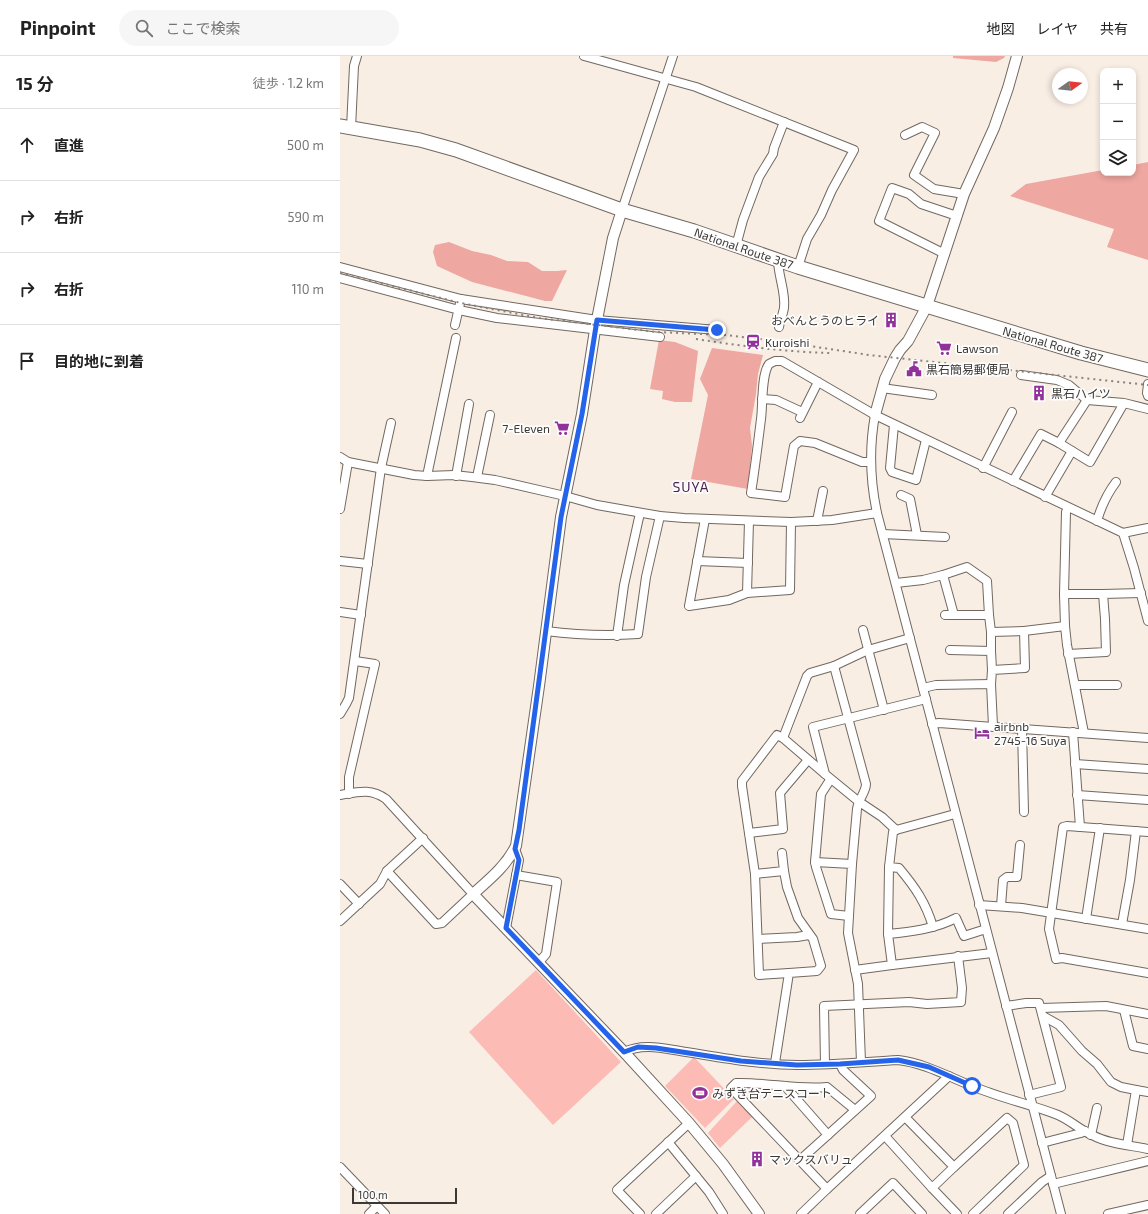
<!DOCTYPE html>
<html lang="ja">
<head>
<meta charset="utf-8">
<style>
	body { margin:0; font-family:"Exo 2","Noto Sans JP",sans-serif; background:#f6f6f6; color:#222 }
	.controls { position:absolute; right:12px; top:12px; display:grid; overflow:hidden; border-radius:8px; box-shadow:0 2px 6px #0003 }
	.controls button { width:36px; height:36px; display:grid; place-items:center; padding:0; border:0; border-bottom:1px solid #e0e0e0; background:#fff; color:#222; font:20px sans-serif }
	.compass { position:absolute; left:712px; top:12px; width:36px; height:36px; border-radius:50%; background:#fff; box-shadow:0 2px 6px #0003; rotate:75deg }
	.scale { position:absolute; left:12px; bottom:10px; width:105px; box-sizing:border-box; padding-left:4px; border:2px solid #3c3834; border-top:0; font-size:11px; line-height:14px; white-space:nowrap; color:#3c3834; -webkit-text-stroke:3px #fdfdfd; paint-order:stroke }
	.stop { position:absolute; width:12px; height:12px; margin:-9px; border:3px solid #2563eb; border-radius:50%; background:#fff }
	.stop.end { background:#2563eb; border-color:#fff; box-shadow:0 1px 4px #0008 }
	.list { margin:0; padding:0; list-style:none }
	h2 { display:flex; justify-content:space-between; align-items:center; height:52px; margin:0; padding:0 16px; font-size:17px }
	h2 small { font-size:13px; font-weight:400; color:#767676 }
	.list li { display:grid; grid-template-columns:26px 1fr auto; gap:12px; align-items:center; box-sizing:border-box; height:72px; padding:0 16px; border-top:1px solid #e0e0e0 }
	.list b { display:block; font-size:15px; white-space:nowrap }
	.list em { font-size:13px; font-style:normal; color:#767676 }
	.icon { flex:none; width:22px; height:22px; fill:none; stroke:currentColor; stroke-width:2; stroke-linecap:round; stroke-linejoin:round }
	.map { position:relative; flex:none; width:808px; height:1158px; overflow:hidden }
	header { display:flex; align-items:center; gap:24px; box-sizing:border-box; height:56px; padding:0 20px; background:#fff; border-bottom:1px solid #e0e0e0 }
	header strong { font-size:19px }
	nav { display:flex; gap:22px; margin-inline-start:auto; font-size:14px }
	.search { width:280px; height:36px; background:#f6f6f6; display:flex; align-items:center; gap:10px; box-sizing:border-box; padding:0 14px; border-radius:22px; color:#767676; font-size:15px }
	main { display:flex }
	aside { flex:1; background:#fff }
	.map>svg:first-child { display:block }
	.green { fill:#fdbbb5 }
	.forest { fill:#eea7a1 }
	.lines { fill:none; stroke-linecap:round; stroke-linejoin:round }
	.minor-casing { stroke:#716860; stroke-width:10 }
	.tertiary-casing { stroke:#716860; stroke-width:12 }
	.trunk-casing { stroke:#716860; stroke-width:15 }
	.minor { stroke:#fff; stroke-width:8 }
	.tertiary { stroke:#fff; stroke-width:10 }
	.trunk { stroke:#fff; stroke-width:13 }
	.rail { stroke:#8a837c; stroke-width:2; stroke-dasharray:2 4; stroke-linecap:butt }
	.route { stroke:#2563eb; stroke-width:5 }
	.labels { text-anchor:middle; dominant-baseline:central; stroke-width:3.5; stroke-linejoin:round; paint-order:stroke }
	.street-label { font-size:12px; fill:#3c3834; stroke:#fdfdfd }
	.poi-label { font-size:12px; fill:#3c3834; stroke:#fdfdfd; text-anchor:start }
	.quarter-label { font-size:14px; letter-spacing:1px; fill:#4c1f51; stroke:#fdfdfd }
</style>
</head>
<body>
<header>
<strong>Pinpoint</strong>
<div class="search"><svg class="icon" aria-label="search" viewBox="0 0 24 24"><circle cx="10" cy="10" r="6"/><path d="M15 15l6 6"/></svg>ここで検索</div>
<nav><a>地図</a><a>レイヤ</a><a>共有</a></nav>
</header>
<main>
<aside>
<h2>15 分<small>徒歩 · 1.2 km</small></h2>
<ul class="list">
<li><svg class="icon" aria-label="ahead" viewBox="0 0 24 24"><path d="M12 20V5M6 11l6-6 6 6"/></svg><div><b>直進</b></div><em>500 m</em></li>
<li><svg class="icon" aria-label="right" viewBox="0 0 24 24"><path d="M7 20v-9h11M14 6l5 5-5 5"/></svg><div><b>右折</b></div><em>590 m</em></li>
<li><svg class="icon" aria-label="right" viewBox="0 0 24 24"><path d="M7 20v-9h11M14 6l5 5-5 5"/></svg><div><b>右折</b></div><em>110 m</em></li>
<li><svg class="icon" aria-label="arrive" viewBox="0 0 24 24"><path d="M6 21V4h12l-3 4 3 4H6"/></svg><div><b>目的地に到着</b></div></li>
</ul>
</aside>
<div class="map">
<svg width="808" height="1158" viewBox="0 0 808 1158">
	<rect width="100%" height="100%" fill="#f9eee4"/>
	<g class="green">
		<polygon points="196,914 281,1006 213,1069 129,976"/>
		<polygon points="354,1001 394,1043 365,1072 325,1030"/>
		<polygon points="398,1044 413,1060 380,1092 368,1077"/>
	</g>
	<g class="forest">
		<polygon points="613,0 665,0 664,2 656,6 613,2"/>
		<polygon points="808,106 808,204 767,191 774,173 670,140 686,128 763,114 763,117 793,117 793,109"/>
		<polygon points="109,186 132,195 151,199 167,205 188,206 202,215 217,215 227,214 212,245 205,245 132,226 97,210 93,196 95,189"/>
		<polygon points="319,284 335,286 358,295 352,346 335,346 322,343 323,335 310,333"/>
		<polygon points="372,292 423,299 418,318 416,338 410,372 412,390 408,433 351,423 368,339 360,323"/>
	</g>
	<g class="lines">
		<g class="minor-casing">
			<g id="minor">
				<polyline points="244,0 356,31 514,94 492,134 481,159 467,183 458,211"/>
				<polyline points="11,72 14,10 17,0"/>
				<polyline points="565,79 582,71 595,77 574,119 594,133 624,138"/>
				<polyline points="282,154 333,0"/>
				<polyline points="396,190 403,164 419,121 433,98 434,92 444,66"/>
				<polyline points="605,198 539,165 552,132 569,138 581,148 617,160"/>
				<path d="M 438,204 C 438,220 446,236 444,252 C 443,258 440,265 439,271"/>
				<polyline points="0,211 121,243 257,264 377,274"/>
				<polyline points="0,222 119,254 157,262 320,281"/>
				<polyline points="115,269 121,243"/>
				<polyline points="681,319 717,324 729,329 747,344"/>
				<polyline points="808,328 807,337 808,340"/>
				<polyline points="542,332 592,339"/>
				<polyline points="422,343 436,344 462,356"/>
				<polyline points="784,347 750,406 719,387 747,344 784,347 808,353"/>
				<path d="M 535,359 C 529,392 530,424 537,457 L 721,1158"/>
				<polyline points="460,362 478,326"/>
				<polyline points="554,369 550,412 552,416 576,424 586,384"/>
				<polyline points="0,401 8,406 74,419 87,420 114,419 132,421 155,424 225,440 257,449 320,460 344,462 451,466 492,464 537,457"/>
				<path d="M 530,406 L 522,406 L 475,387 L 460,385 L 454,390 L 445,441 L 411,437 C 415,412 418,387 421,363 C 423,349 421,319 429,308 L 435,305 L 442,305 L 535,359 L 783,477 L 794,512 L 808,565"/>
				<polyline points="643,412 672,356"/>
				<polyline points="87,420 116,282"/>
				<polyline points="116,420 129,348"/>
				<polyline points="137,421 150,359"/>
				<polyline points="673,425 701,378 719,387"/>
				<polyline points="561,439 570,443 577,479"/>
				<polyline points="705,441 732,395"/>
				<polyline points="0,453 8,406"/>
				<polyline points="365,463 349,550 389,544 407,537 450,534 451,466"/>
				<polyline points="477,465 483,435"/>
				<path d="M 757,465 C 761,451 767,438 776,426"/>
				<polyline points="783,477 808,472"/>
				<polyline points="543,478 605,481"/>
				<polyline points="0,505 28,508"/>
				<polyline points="357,505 408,507"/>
				<polyline points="556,527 583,524 603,519"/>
				<polyline points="407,537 409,465"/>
				<polyline points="724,538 726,456 728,452"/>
				<polyline points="0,556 21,559"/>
				<polyline points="605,559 649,559 651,576"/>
				<polyline points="614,559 603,519 627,511 647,525 649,559"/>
				<polyline points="725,570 724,538 763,538"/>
				<polyline points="523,574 544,654"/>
				<path d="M 206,575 C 237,579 267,580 298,578 L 306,521 L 320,460"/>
				<polyline points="277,580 284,529 300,457"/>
				<polyline points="610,594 651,595 652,614"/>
				<polyline points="651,595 651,576 684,575"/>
				<polyline points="728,598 766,596 765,563 763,538 801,537"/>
				<path d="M 494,610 L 526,728 C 526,736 518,744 517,753 L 512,808"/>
				<polyline points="651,628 652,614 685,612 684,575 725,570 727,589 744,677"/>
				<polyline points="735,629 777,629"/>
				<polyline points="583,632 596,629 651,628 653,670"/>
				<polyline points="586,643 473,671 485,718 518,745 542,761 556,774 615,758"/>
				<polyline points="0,658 6,648 9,642 41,412 51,367"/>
				<polyline points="592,668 599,667 808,682"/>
				<polyline points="682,673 684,756"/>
				<polyline points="733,676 740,771"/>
				<polyline points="443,682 467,620 470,617 494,610 528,594 570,582"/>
				<polyline points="735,708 808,713"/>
				<polyline points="490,724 481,738 475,806 476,811 491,858 509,860"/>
				<polyline points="9,738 9,721 35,608 15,605"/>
				<path d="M 0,739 C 18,736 30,732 46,743 L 133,838 L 102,867 L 96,868 L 47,815"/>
				<polyline points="737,739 808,744"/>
				<path d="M 556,774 L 553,776 L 549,811 L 559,812 C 575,831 586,847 593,871"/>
				<polyline points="808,776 727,770 723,771 709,873 716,903 722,902 808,917"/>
				<polyline points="409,777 443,773 440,737 468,704"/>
				<polyline points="475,806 512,808 508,877 518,928 521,1006"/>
				<polyline points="415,818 444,815 442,797"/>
				<polyline points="176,819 217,826 206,898 199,906"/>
				<polyline points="0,828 19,848"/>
				<polyline points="639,849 682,852 808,873"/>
				<polyline points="661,850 663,824 667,821 677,821 680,789"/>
				<polyline points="746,863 760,772"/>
				<polyline points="0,865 40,828 47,815 83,782"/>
				<polyline points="782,868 790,824 796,775"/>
				<polyline points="166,872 179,804 175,793"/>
				<path d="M 548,878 C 570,876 595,873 616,862 L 624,880 L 646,873"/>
				<polyline points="418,883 457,881 469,879"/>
				<polyline points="552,909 652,897"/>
				<polyline points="515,914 552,909 548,878 549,811"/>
				<polyline points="449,917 419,919 415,818 402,730 402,725 437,679 443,682 485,718"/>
				<polyline points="666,950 686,947 699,947 721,1031 689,1039"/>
				<polyline points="701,952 766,950 808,958"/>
				<polyline points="784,954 793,990 808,993"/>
				<polyline points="703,960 719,969 742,995 757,1008 771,1026 781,1031 796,1034 787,1089"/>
				<path d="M 284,996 C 302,987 322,992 340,995 C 379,1001 418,1009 458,1009 C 491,1009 524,1006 558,1004 C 584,1007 607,1020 632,1030 C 660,1042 690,1048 718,1059 C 730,1064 740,1074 752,1079 C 769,1088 789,1089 808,1093"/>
				<polyline points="435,1007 449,917 477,915 481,910 473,883 458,862 447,831 444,815"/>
				<polyline points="485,1008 484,950 569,946 587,948 621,946 622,932 618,900"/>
				<polyline points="445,1030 488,1079"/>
				<polyline points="796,1034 808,1036"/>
				<path d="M 515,1054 L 487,1031 C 457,1034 427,1026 396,1027 L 391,1032 L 487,1133 L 609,1020"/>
				<polyline points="751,1079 757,1052"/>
				<polyline points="545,1080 592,1132 614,1111 565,1061"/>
				<polyline points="328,1086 369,1136 383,1158"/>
				<polyline points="702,1087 741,1077 745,1075"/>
				<polyline points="460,1104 531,1040 503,1014 500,1008"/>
				<polyline points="0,1111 45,1158"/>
				<polyline points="614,1111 667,1062 673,1067 684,1109 633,1158"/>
				<polyline points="713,1128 808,1105"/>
				<polyline points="592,1132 617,1158"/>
				<polyline points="29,1158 37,1150"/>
				<polyline points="300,1158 277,1134 349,1067"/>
				<polyline points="316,1158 356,1120"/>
				<polyline points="461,1158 487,1133"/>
				<polyline points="520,1158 553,1127 582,1158"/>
				<polyline points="668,1158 702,1126 711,1120"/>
				<polyline points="768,1158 808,1149"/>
			</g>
		</g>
		<g class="tertiary-casing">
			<g id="tertiary">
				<path d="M 282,154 L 273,182 L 255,274 L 242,358 L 221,461 L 199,630 L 176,790 C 166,810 150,823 133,838 L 284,996 L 349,1067 L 383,1108 L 419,1158"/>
				<polyline points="535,359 545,323 555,302 560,294 568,285 587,250 624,138 654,72 668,32 677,0"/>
			</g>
		</g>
		<g class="trunk-casing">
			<polyline id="trunk" points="0,70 80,84 116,94 282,154 354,175 458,211 741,297 808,314"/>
		</g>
		<use href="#minor" class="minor"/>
		<use href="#tertiary" class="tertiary"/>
		<use href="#trunk" class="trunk"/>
		<g class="rail">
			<polyline points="0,217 121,247 199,262 316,276 385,279 437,285 529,299 808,329"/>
			<path d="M 356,283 C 401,290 446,296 491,297"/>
		</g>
	</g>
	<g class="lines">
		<polyline class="route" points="377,274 257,264 242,358 221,461 179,774 175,793 179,804 166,872 284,996 298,991 316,992 401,1005 457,1009 500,1008 558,1004 589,1011 632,1030"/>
	</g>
	<defs>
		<g id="building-bare" transform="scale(1.2)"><path d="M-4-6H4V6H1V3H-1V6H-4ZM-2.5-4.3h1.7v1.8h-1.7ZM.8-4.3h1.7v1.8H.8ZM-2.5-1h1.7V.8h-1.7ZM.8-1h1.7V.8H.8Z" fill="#91329b" stroke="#fdfdfd" stroke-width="2.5" paint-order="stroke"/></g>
		<g id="station-bare" transform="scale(1.2)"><path d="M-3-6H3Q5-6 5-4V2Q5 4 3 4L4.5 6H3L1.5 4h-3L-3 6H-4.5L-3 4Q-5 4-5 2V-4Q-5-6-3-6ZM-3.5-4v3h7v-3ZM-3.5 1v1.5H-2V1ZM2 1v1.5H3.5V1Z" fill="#91329b" stroke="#fdfdfd" stroke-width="2.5" paint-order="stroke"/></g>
		<g id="supermarket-bare" transform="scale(1.2)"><path d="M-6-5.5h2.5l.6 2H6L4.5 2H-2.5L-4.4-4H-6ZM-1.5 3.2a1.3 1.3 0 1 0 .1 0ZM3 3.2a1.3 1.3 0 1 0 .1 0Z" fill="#91329b" stroke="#fdfdfd" stroke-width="2.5" paint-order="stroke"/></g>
		<g id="civic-bare" transform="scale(1.2)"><path d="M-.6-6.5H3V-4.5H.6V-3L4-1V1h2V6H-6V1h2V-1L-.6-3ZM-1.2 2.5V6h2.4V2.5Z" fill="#91329b" stroke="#fdfdfd" stroke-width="2.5" paint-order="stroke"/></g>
		<g id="hotel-bare" transform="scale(1.2)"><path d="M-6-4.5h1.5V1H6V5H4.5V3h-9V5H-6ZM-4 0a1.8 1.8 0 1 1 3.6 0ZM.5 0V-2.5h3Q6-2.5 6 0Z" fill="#91329b" stroke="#fdfdfd" stroke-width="2.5" paint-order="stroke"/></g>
		<g id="stadium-bare" transform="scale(1.2)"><path d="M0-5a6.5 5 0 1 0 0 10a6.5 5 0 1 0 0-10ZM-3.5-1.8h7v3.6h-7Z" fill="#91329b" stroke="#fdfdfd" stroke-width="2.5" paint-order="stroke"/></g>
	</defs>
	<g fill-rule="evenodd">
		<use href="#building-bare" x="551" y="264"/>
		<use href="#station-bare" x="413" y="286"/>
		<use href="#supermarket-bare" x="604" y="292"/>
		<use href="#civic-bare" x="574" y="313"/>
		<use href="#building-bare" x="699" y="337"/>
		<use href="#supermarket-bare" x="222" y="372"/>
		<use href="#hotel-bare" x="642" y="677"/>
		<use href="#stadium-bare" x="360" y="1037"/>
		<use href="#building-bare" x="417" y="1103"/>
	</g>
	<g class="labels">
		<g class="street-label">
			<text transform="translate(404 192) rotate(19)">National Route 387</text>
			<text transform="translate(713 288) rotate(16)">National Route 387</text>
		</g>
		<g class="poi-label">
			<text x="539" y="264" text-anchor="end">おべんとうのヒライ</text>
			<text x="425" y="286">Kuroishi</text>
			<text x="616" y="292">Lawson</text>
			<text x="586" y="313">黒石簡易郵便局</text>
			<text x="711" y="337">黒石ハイツ</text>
			<text x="210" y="372" text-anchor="end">7-Eleven</text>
			<text x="654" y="670">airbnb<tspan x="654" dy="14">2745-16 Suya</tspan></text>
			<text x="372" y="1037">みずき台テニスコート</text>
			<text x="429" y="1103">マックスバリュ</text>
		</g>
		<g class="quarter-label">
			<text x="351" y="430">SUYA</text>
		</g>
	</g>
</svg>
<div class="controls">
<button>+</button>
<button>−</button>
<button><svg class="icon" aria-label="layers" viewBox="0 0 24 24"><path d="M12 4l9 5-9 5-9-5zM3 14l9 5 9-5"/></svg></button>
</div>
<svg class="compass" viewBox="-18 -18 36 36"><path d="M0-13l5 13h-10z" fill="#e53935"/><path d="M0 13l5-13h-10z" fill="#767676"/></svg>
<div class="scale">100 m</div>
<div class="stop" style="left:632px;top:1030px"></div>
<div class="stop end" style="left:377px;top:274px"></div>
</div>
</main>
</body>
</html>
